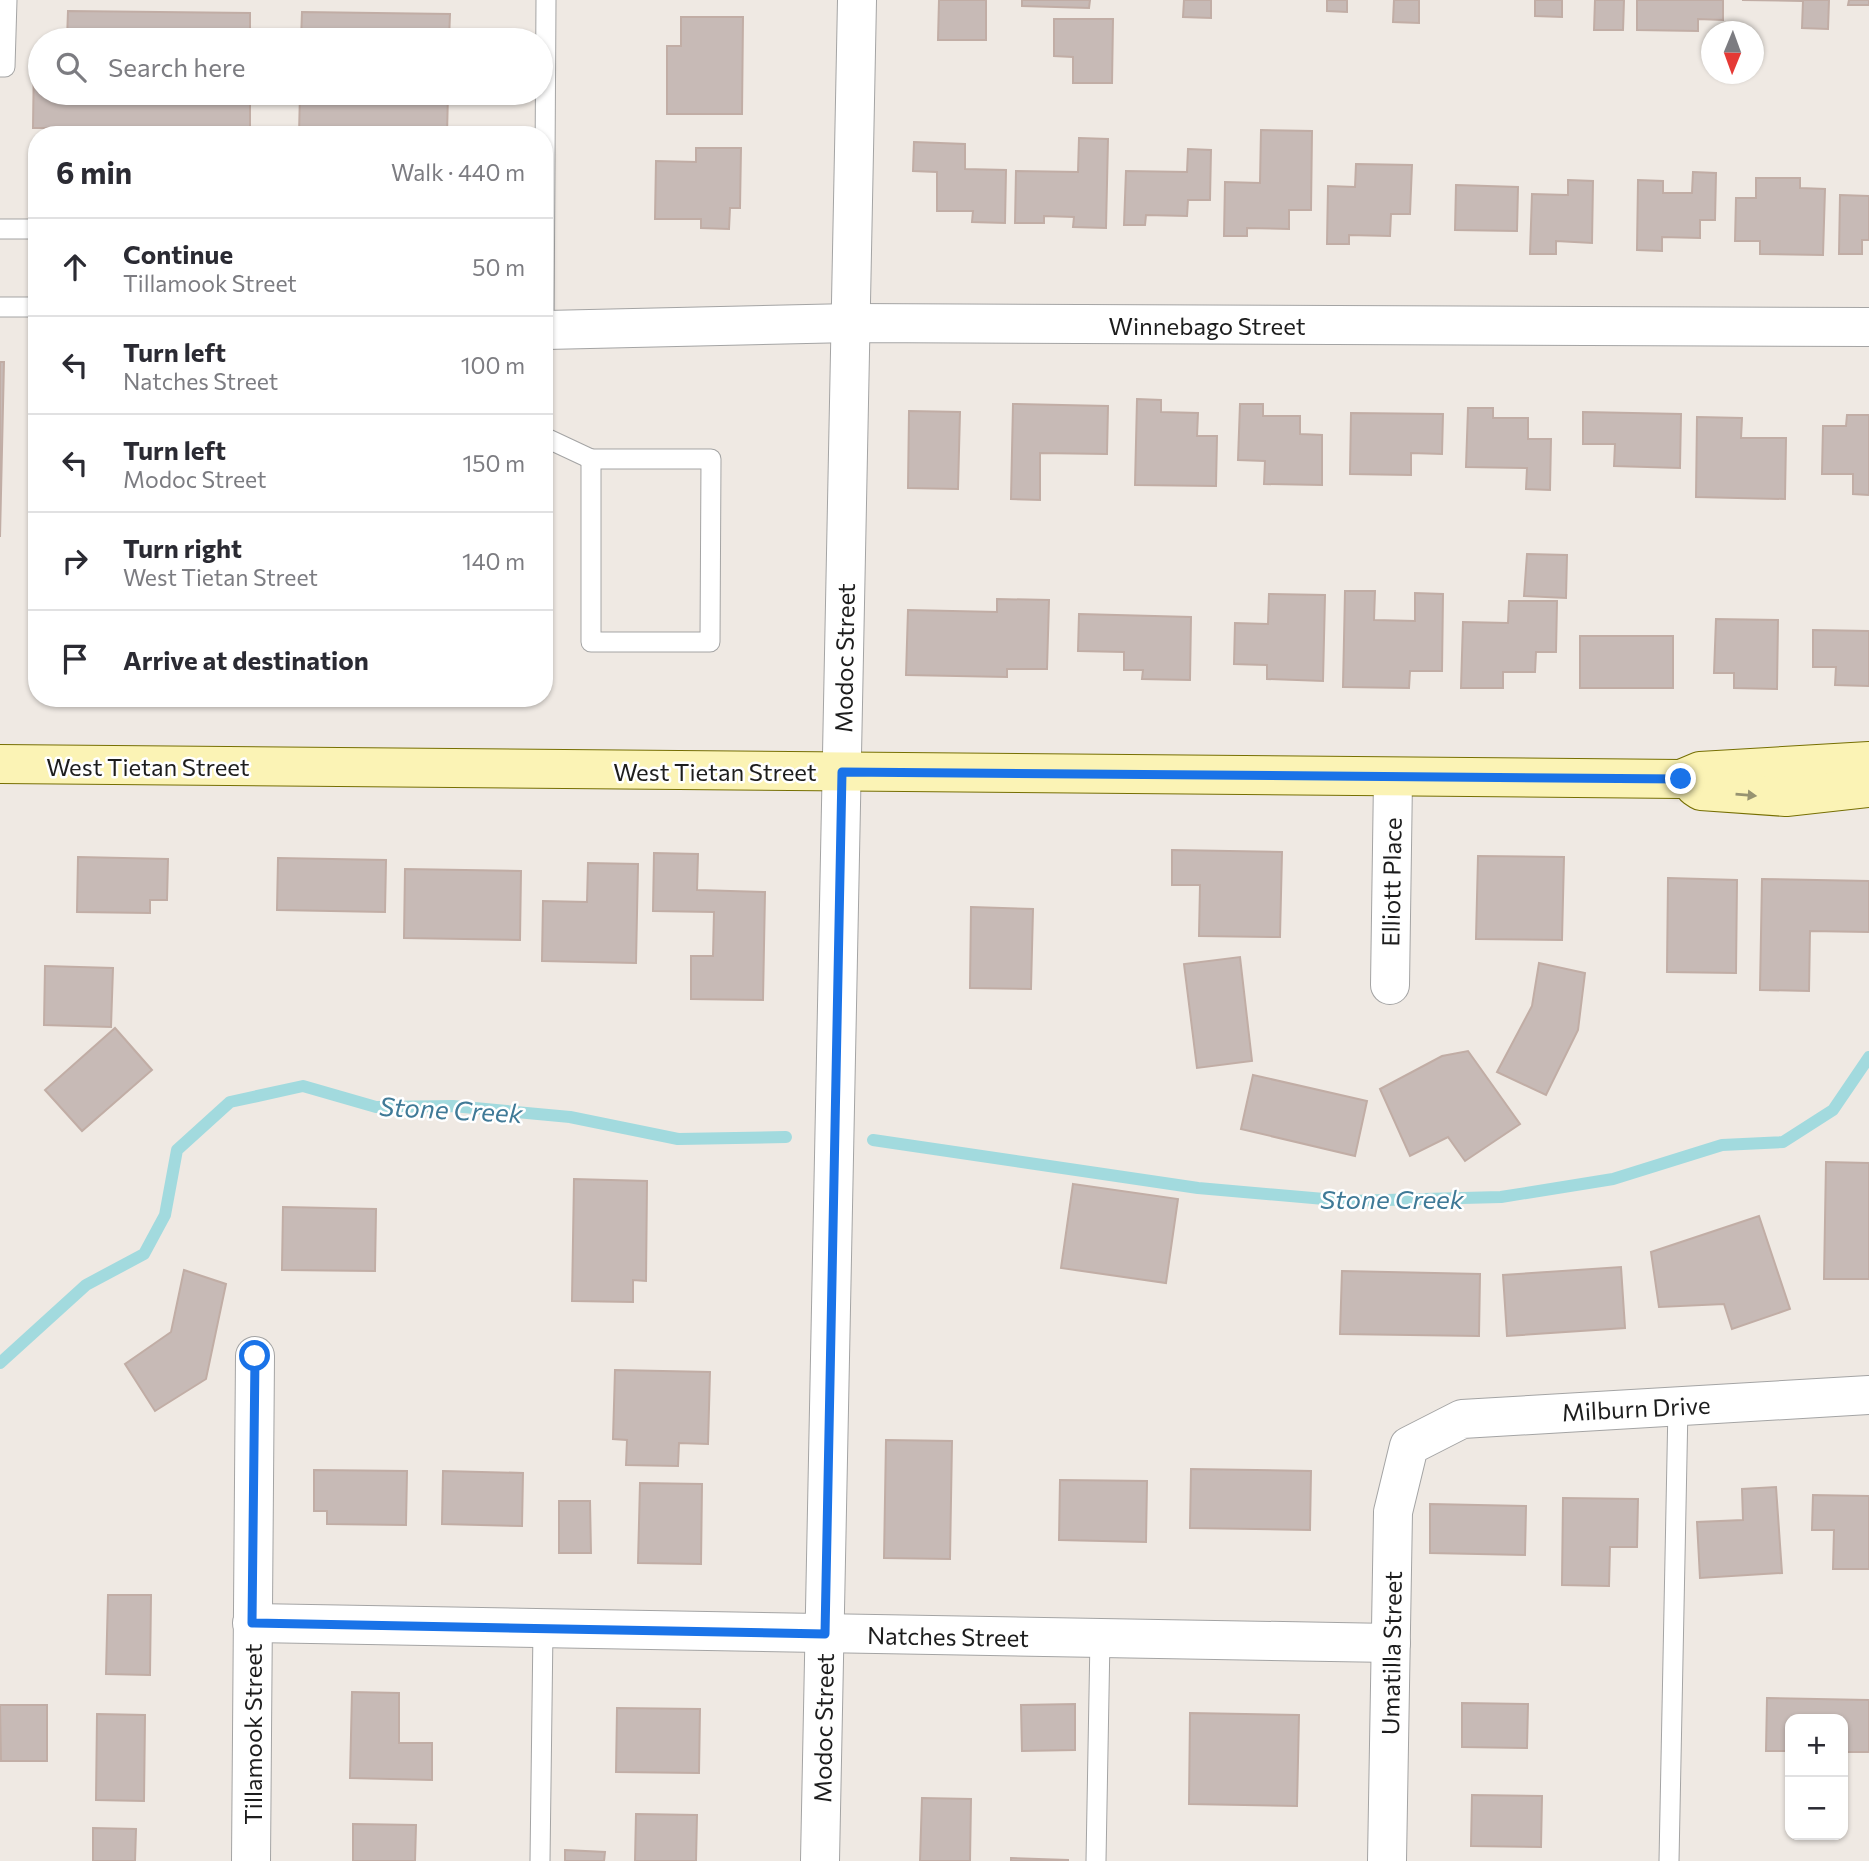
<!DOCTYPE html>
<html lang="en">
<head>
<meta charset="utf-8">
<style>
	body { margin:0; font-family:Commissioner,sans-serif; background:#f2f2f3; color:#2b2b33 }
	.controls { position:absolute; right:21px; bottom:21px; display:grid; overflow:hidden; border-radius:14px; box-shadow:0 2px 5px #0004 }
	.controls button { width:63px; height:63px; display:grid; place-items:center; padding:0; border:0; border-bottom:2px solid #e1e1e2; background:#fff; color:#2b2b33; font:35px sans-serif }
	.compass { position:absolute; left:1701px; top:21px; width:63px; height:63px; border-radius:50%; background:#fff; box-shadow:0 2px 5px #0004; rotate:181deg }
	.stop { position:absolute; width:21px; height:21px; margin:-16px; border:5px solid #1a73e8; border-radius:50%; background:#fff }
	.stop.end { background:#1a73e8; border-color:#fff; box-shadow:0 2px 7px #0008 }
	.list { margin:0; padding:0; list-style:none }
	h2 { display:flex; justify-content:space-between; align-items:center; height:91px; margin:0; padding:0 28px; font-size:30px }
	h2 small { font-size:23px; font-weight:400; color:#7c7c81 }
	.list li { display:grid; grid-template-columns:46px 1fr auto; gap:21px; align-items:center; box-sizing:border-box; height:98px; padding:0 28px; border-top:2px solid #e1e1e2 }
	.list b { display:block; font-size:26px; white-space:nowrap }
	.list p { margin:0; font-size:23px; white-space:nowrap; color:#7c7c81 }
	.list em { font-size:23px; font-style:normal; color:#7c7c81 }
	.icon { flex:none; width:38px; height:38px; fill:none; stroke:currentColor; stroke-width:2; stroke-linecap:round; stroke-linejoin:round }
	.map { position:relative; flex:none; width:1869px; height:1861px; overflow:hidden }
	.search { position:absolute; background:#fff; box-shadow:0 2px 5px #0004; left:28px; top:28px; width:525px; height:77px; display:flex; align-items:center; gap:18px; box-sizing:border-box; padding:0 24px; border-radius:38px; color:#7c7c81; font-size:26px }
	.panel { position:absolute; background:#fff; box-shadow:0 2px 5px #0004; left:28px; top:126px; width:525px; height:581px; border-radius:28px }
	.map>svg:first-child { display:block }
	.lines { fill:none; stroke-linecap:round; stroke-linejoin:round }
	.stream { stroke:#a2dade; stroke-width:12 }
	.building { fill:#c7bab6; stroke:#c1ada5; stroke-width:2 }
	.service-casing { stroke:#a4a4a4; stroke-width:21 }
	.minor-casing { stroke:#a4a4a4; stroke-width:40 }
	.secondary-casing { stroke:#766f03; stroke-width:40 }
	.service { stroke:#fff; stroke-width:19 }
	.minor { stroke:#fff; stroke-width:38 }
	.secondary { stroke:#fbf3b5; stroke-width:38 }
	.oneway { fill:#979371 }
	.route { stroke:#1a73e8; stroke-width:9 }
	.labels { text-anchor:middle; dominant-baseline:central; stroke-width:5; stroke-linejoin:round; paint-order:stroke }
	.street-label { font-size:24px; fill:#1d1d1d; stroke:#fff }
	.water-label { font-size:26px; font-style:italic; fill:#407a97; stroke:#fff }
</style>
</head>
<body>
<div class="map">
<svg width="1869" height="1861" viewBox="0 0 1869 1861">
	<rect width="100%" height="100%" fill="#efe9e3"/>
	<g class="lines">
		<g class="stream">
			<polyline points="873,1140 1198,1188 1347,1201 1501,1197 1613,1179 1722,1145 1783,1142 1833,1110 1869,1057"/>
			<polyline points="0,1363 86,1285 144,1254 165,1215 177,1150 230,1102 303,1086 376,1107 453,1106 570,1117 678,1139 786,1137"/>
		</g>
	</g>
	<g class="building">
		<polygon points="939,0 986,0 986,40 938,40"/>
		<polygon points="1022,0 1090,0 1089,8 1022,6"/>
		<polygon points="1184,0 1211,0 1211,18 1183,17"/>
		<polygon points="1327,0 1347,0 1347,12 1327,11"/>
		<polygon points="1394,0 1419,0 1419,23 1393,22"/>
		<polygon points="1535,0 1562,0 1562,17 1535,16"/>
		<polygon points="1595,0 1624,0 1623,30 1594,30"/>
		<polygon points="1637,0 1723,0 1723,20 1698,19 1698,31 1637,30"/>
		<polygon points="1742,0 1829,0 1828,29 1802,28 1803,1"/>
		<polygon points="1849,0 1869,0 1869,5 1848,5"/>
		<polygon points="68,11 250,13 250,40 67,40"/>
		<polygon points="302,12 450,14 449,40 301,40"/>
		<polygon points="681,17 743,17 742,114 667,114 667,46 681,46"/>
		<polygon points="1054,19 1113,19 1112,83 1073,83 1073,57 1054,56"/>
		<polygon points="34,55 40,55 40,93 250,93 250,135 67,135 67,128 33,128"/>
		<polygon points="300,93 448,93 447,135 299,135"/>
		<polygon points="1261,130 1312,131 1311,210 1289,210 1289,229 1247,228 1247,236 1224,236 1225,182 1260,183"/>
		<polygon points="1079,138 1108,139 1106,228 1073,227 1074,217 1044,216 1044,223 1015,223 1016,171 1078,172"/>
		<polygon points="914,142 965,144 965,169 1006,170 1005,223 972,222 973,211 937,211 937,172 913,171"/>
		<polygon points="696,148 741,148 740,208 730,208 729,229 701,228 701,219 655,219 656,161 696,162"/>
		<polygon points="1188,149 1211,150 1210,200 1188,200 1187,216 1146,215 1145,225 1124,225 1126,171 1187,172"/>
		<polygon points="1356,164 1412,165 1410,214 1391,214 1390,236 1349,235 1349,244 1327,244 1328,186 1355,187"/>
		<polygon points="1693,172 1716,173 1715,220 1700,220 1700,238 1662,237 1662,251 1637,250 1638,180 1663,181 1663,193 1692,193"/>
		<polygon points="1756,178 1800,178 1800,188 1825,189 1823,255 1760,254 1760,241 1735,241 1736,198 1756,198"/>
		<polygon points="1568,180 1593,181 1592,243 1556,241 1556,254 1530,254 1532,194 1568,195"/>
		<polygon points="1456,185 1518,187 1517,231 1455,230"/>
		<polygon points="1840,195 1869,196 1869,240 1862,240 1862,254 1839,254"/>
		<polygon points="0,362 4,362 0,537"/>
		<polygon points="1137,399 1161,400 1161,412 1198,413 1197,436 1217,436 1216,486 1135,485"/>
		<polygon points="1013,404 1108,406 1107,454 1040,453 1040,500 1011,499"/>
		<polygon points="1240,404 1263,404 1263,416 1300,416 1300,434 1322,435 1322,485 1264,484 1265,461 1238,460"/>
		<polygon points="1468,408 1493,408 1493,418 1528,418 1528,439 1551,439 1550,490 1526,489 1527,468 1466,467"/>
		<polygon points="909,411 960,412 958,489 908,488"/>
		<polygon points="1583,412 1681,414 1680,468 1614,466 1615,444 1583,444"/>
		<polygon points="1351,413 1443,414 1442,454 1411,453 1411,475 1350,474"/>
		<polygon points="1847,415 1869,415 1869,495 1853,494 1853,474 1822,474 1823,426 1846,426"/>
		<polygon points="1697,417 1742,418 1741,438 1786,438 1785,499 1696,497"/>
		<polygon points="1527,554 1567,555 1566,598 1524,596"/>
		<polygon points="1345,591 1375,591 1374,620 1415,621 1415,593 1443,594 1442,671 1410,671 1409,688 1343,687"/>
		<polygon points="1269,594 1325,595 1323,681 1267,679 1267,665 1234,664 1235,623 1268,624"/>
		<polygon points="997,599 1049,600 1047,669 1007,669 1007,677 906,675 908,610 997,612"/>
		<polygon points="1509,601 1557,601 1556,652 1536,652 1535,672 1503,672 1503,688 1461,688 1463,622 1508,623"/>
		<polygon points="1079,614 1191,617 1190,680 1142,679 1143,670 1124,670 1124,652 1078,651"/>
		<polygon points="1716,619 1778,620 1777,689 1734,688 1734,673 1714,673"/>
		<polygon points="1813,630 1869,631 1869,686 1835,685 1836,667 1813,667"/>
		<rect x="1580" y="636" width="93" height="52"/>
		<polygon points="1172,850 1282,852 1280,937 1199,936 1200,885 1172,885"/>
		<polygon points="654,853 698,854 697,890 765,892 763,1000 691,999 691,956 713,956 714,912 653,911"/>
		<polygon points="1478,856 1564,857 1562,940 1476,939"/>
		<polygon points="78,857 168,859 167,900 150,900 150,913 77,912"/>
		<polygon points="278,858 386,860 385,912 277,910"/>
		<polygon points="588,863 638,864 636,963 542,961 543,901 587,902"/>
		<polygon points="405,869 521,871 520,940 404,938"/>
		<polygon points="1668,878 1737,880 1736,973 1667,972"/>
		<polygon points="1762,879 1869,881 1869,932 1810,931 1809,991 1760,990"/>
		<polygon points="971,907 1033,909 1031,989 970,988"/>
		<polygon points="1240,957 1252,1061 1197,1068 1184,964"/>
		<polygon points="1539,963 1585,973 1578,1030 1546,1095 1497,1072 1532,1006"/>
		<polygon points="45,966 113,968 111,1027 44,1025"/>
		<polygon points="115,1028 152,1070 82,1131 45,1090"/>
		<polygon points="1468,1051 1520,1124 1465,1161 1448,1137 1410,1156 1380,1089 1442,1056"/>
		<polygon points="1253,1075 1367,1101 1355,1156 1241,1129"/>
		<polygon points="1826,1162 1869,1163 1869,1279 1824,1279"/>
		<polygon points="574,1179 647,1181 646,1281 633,1280 633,1302 572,1301"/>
		<polygon points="1073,1184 1178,1199 1166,1283 1061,1268"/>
		<polygon points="283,1207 376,1209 375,1271 282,1270"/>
		<polygon points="1759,1216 1790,1309 1732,1329 1724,1304 1659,1307 1651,1252"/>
		<polygon points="1621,1267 1625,1328 1507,1336 1503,1275"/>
		<polygon points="184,1270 226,1284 206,1379 155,1411 125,1364 171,1332"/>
		<polygon points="1342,1271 1480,1274 1479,1336 1340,1334"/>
		<polygon points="615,1370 710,1372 708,1444 679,1443 678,1466 626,1465 627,1440 613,1439"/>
		<polygon points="886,1440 952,1441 950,1559 884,1558"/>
		<polygon points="1191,1469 1311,1471 1310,1530 1190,1528"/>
		<polygon points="314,1470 407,1471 406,1525 327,1524 327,1511 314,1511"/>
		<polygon points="443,1471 523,1473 522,1526 442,1524"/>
		<polygon points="1060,1480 1147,1481 1146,1542 1059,1540"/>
		<polygon points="640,1483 702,1484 701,1564 638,1563"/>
		<polygon points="1776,1487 1782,1573 1700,1578 1697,1522 1743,1520 1742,1489"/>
		<polygon points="1813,1495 1869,1496 1869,1569 1833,1569 1834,1530 1812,1530"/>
		<polygon points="1563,1498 1638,1499 1637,1547 1610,1547 1609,1586 1562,1585"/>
		<polygon points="559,1501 590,1501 591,1553 559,1553"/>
		<polygon points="1430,1504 1526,1506 1525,1555 1430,1553"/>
		<polygon points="108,1595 151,1595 150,1675 106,1674"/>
		<polygon points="352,1692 399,1693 399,1743 432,1743 432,1780 350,1778"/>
		<polygon points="1767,1698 1869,1700 1869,1752 1843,1752 1843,1719 1790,1719 1790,1751 1766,1751"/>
		<polygon points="1462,1703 1528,1704 1527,1748 1462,1747"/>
		<polygon points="1075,1704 1075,1750 1022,1751 1021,1705"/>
		<polygon points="0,1705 47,1705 47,1761 1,1761"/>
		<polygon points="617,1708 700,1709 699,1773 616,1772"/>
		<polygon points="1190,1713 1299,1715 1297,1806 1189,1804"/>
		<polygon points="97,1714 145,1715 144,1801 96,1800"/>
		<polygon points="1472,1795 1542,1796 1541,1847 1471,1846"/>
		<polygon points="922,1798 971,1799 970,1861 920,1861"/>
		<polygon points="636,1814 697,1815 696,1861 635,1861"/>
		<polygon points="353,1824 416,1825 415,1861 353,1861"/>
		<polygon points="93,1828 136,1829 135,1861 93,1861"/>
		<polygon points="565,1850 605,1852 604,1861 565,1861"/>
		<polygon points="1011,1858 1068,1860 1068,1861 1011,1861"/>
	</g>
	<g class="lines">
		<g class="service-casing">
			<g id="service">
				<polyline points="0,67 5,67 7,0"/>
				<polyline points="0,229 37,229"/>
				<polyline points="0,307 37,307"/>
				<polyline points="544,330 546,0"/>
				<polyline points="544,437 591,459"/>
				<polygon points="591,459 711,459 710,642 591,642"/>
				<polyline points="540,1861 543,1629"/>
				<polyline points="1096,1861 1100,1638"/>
				<polyline points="1669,1861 1678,1406"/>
			</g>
		</g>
		<g class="minor-casing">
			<g id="minor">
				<polyline points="546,330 851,323 1869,327"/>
				<polyline points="1390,985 1393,779"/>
				<polyline points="252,1623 1391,1643"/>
				<polyline points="251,1861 255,1356"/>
				<polyline points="820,1861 857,0"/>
				<polyline points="1387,1861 1393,1512 1409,1446 1462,1419 1869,1395"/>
			</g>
		</g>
		<g class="secondary-casing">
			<g id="secondary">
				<polyline points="0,764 1681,779 1700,771 1869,761"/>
				<polyline points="1695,787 1701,791 1786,797 1869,788"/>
			</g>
		</g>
		<use href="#service" class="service"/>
		<use href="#minor" class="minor"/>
		<use href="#secondary" class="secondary"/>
	</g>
	<defs><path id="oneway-solid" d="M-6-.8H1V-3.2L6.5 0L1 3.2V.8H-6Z" transform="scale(1.75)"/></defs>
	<use class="oneway" href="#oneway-solid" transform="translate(1746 795) rotate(5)"/>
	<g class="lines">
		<polyline class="route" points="255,1356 252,1623 825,1634 842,772 1681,779"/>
	</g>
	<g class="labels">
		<g class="street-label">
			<text x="1207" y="325">Winnebago Street</text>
			<text transform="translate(844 658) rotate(-89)">Modoc Street</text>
			<text x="148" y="766">West Tietan Street</text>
			<text x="715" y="771">West Tietan Street</text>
			<text transform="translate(1391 882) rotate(-89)">Elliott Place</text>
			<text transform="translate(1636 1408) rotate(-3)">Milburn Drive</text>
			<text transform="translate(948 1636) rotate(1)">Natches Street</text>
			<text transform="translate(1391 1653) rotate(-89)">Umatilla Street</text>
			<text transform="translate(823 1728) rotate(-89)">Modoc Street</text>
			<text transform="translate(252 1734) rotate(-90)">Tillamook Street</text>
		</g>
		<g class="water-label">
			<text transform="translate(451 1109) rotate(3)">Stone Creek</text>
			<text x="1392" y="1198">Stone Creek</text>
		</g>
	</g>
</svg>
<div class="controls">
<button>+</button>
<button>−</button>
</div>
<svg class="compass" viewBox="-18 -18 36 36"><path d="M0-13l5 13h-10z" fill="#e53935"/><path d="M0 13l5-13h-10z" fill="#7c7c81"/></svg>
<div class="stop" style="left:255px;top:1356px"></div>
<div class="stop end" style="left:1681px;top:779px"></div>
<div class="search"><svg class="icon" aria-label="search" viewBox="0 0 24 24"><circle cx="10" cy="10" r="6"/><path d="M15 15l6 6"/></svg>Search here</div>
<section class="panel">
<h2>6 min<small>Walk · 440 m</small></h2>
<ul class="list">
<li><svg class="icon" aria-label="ahead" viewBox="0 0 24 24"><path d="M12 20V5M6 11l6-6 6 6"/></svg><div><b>Continue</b><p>Tillamook Street</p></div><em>50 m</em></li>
<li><svg class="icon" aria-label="left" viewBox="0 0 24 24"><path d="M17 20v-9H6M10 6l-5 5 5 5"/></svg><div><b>Turn left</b><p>Natches Street</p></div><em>100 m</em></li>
<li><svg class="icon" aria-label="left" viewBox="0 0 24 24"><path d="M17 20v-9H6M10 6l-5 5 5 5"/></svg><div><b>Turn left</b><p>Modoc Street</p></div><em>150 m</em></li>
<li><svg class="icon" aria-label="right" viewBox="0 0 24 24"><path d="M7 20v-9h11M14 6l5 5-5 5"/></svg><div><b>Turn right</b><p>West Tietan Street</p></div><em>140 m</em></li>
<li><svg class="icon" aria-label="arrive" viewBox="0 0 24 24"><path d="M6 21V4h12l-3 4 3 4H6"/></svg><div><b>Arrive at destination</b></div></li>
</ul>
</section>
</div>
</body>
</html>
